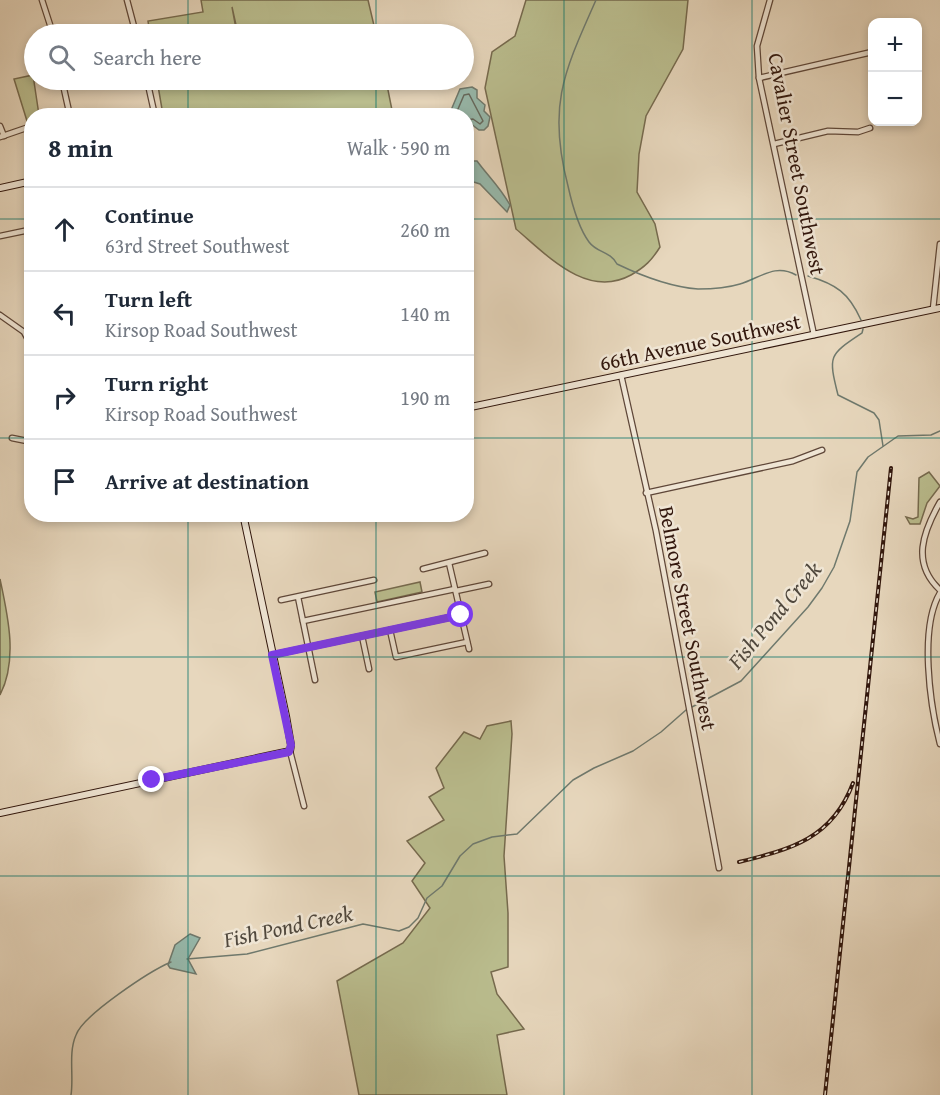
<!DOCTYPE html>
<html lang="en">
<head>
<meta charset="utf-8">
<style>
	body { margin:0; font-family:"Gentium Book Plus",serif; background:#f6f6f7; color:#1f2937 }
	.controls { position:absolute; right:18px; top:18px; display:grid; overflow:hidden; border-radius:12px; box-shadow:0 3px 9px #0003 }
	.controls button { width:54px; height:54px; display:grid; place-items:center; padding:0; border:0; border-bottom:2px solid #e0e1e3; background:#fff; color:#1f2937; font:30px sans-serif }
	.stop { position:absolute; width:18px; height:18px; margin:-14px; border:4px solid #7c3aed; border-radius:50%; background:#fff }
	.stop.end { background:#7c3aed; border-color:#fff; box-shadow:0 2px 6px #0008 }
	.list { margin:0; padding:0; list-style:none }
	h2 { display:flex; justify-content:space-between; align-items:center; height:78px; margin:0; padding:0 24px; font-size:26px }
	h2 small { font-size:20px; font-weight:400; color:#747a83 }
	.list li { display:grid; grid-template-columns:39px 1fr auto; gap:18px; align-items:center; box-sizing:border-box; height:84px; padding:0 24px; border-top:2px solid #e0e1e3 }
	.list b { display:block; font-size:22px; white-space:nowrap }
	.list p { margin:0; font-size:20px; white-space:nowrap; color:#747a83 }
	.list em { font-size:20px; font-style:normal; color:#747a83 }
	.icon { flex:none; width:33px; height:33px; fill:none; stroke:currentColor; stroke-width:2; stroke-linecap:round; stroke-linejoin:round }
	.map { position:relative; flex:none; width:940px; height:1095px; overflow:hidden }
	.search { position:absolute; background:#fff; box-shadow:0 3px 9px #0003; left:24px; top:24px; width:450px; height:66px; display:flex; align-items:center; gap:15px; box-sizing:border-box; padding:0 21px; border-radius:33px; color:#747a83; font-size:22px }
	.panel { position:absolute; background:#fff; box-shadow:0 3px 9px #0003; left:24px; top:108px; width:450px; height:414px; border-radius:24px }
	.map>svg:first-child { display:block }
	.green { fill:#babd8e; stroke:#766a4e; stroke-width:1.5 }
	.water { fill:#97baad; stroke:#6f796d; stroke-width:1.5 }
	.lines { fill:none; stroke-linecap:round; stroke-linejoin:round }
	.shore { stroke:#64685d; stroke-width:1.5 }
	.stream { stroke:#6f796d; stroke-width:1.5 }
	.street-casing { stroke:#5f4739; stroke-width:7 }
	.secondary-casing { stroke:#32170d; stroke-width:8 }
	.street { stroke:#efe5d4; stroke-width:4.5 }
	.secondary { stroke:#efe5d4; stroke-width:6 }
	.rail-casing { stroke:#32170d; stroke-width:4 }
	.rail { stroke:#efe5d4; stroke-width:1.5; stroke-dasharray:4.5; stroke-linecap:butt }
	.route { stroke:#7c3aed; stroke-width:8 }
	.grid { fill:none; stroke:#0f766e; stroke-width:1.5; stroke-opacity:0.55 }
	.labels { text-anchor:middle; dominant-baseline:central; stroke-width:5; stroke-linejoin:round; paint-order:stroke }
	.street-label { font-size:21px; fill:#32170d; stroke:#efe5d4 }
	.water-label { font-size:22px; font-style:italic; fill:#50483d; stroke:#efe5d4 }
</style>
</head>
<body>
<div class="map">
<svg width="940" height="1095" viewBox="0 0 940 1095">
	<rect width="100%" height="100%" fill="#e7d7bd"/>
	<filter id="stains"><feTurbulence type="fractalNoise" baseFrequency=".00333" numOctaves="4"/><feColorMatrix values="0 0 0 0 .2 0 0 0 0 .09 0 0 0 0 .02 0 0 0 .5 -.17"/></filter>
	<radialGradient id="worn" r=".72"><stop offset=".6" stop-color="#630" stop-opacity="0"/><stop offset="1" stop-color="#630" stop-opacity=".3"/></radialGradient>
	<g class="green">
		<polygon points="201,0 368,0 376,34 238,34 232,7 237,34 150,34 148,21 203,12"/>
		<path d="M 526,0 L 688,0 L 683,49 L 646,116 L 639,154 L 637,192 L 655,224 L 660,247 C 652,260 645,267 631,275 C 587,299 548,256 516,229 L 485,88 L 492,52 L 515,36 Z"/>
		<polygon points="33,75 39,115 32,116 31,120 27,121 14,79"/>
		<polygon points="157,80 386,80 393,115 163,115"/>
		<polygon points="929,472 940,486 927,503 920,524 910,524 906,517 913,519 918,517 919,478"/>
		<path d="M 0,579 C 8,616 18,660 0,695 Z"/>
		<polygon points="420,582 422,592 377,602 375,592"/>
		<polygon points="511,721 512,734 504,856 508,913 508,967 491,972 497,994 524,1029 497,1035 507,1095 359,1095 337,981 403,943 430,908 412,881 425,863 407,841 444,820 429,797 444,788 436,768 464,732 480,739 487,726"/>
	</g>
	<g class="water">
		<polygon points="472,87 477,90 477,98 485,105 484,111 490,117 488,126 484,130 479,130 471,124 467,129 466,116 449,115 460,89"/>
		<path d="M 467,161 L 477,161 C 488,176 500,187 510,205 L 507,212 L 480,184 L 467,180 Z"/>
		<polygon points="190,934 200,938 188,959 196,974 170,968 168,965 175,945"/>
	</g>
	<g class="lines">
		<polyline class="shore" points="455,116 464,95 469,94 483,121 480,124 473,119 466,120"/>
		<g class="stream">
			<path d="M 596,0 C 564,72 547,106 568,186 C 572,204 578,227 589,242 C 597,253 610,251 617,264 C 642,276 670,287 698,289 C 711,289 727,288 740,284 C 760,278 775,263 796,275"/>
			<path d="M 808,276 C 836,284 849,293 861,320"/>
			<path d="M 863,329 L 862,333 C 829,355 828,355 838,395 L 874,413 L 879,420 L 883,446"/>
			<polyline points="692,707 741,681 808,607 822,588 834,567 850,521 857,472 868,457 898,436 931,435 940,431"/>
			<polyline points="187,959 247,954 363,924 399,931 409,927 418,918 427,898 442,886 460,856 473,844 492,837 517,834 573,780 594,768 633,751 661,732 686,710"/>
			<path d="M 71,1095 C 74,1076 68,1053 76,1035 C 83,1015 150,971 171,962"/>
		</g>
		<g class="street-casing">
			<g id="street">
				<polyline points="42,0 53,34"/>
				<polyline points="127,0 136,34"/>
				<polyline points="770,0 757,46 759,78 814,335"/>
				<polyline points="759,78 872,52"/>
				<polyline points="62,80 70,116"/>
				<polyline points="147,80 155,116"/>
				<polyline points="0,126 4,136"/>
				<polyline points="0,137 32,126"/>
				<polyline points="774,144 828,131 858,132 870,128"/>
				<polyline points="0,236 29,230"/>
				<polyline points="933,309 940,244"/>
				<polyline points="0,315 24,332 32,347"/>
				<polyline points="621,375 656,531 719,868"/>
				<polyline points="12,438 32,442"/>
				<polyline points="646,493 793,461 822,450"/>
				<path d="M 940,502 C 923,532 911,563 940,590"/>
				<polyline points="449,563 469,649"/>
				<polyline points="423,569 485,553"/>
				<polyline points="456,591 489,584"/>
				<path d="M 940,593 C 919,628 930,705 940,744"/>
				<polyline points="298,597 315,680"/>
				<polyline points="281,600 374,580"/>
				<polyline points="303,621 455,589"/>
				<polyline points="390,630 396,657 467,642"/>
				<polyline points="362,636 369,669"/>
				<polyline points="272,655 461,615"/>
				<polyline points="290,751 304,806"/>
			</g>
		</g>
		<g class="secondary-casing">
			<g id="secondary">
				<polyline points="0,188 32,181"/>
				<polyline points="466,408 940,308"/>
				<polyline points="0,813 290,751 291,745 286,716 243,514"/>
			</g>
		</g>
		<use href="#street" class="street"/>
		<use href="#secondary" class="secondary"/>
		<g class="rail-casing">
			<g id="rail">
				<path d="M 739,862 C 791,849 832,839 853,783"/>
				<polyline points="825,1095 891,468"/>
			</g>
		</g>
		<use href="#rail" class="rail"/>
	</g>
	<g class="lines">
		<polyline class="route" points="152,780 289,752 291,745 272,655 461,615"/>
	</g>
	<path class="grid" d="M 188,0 L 188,34M 376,0 L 376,34M 564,0 L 564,1095M 752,0 L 752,1095M 188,80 L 188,116M 376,80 L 376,116M 0,219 L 32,219M 466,219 L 940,219M 0,438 L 32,438M 466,438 L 940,438M 188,514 L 188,1095M 376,514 L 376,1095M 0,657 L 940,657M 0,876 L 940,876"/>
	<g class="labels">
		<g class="street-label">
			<text transform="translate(797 164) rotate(79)">Cavalier Street Southwest</text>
			<text transform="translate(700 342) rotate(-12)">66th Avenue Southwest</text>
			<text transform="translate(688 618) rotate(79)">Belmore Street Southwest</text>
		</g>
		<g class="water-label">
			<text transform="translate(774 615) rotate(-50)">Fish Pond Creek</text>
			<text transform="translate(288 926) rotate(-12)">Fish Pond Creek</text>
		</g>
	</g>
	<rect width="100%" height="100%" filter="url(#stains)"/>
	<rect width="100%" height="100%" fill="url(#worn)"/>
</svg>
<div class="controls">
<button>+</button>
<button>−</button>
</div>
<div class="stop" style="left:461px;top:615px"></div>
<div class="stop end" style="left:152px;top:780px"></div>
<div class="search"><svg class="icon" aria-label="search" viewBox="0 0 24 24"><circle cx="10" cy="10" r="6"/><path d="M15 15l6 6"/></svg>Search here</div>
<section class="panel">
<h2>8 min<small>Walk · 590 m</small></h2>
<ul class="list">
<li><svg class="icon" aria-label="ahead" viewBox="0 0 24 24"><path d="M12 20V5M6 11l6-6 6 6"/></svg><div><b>Continue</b><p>63rd Street Southwest</p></div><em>260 m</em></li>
<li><svg class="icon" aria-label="left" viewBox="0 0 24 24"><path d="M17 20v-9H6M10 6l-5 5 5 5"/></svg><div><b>Turn left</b><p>Kirsop Road Southwest</p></div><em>140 m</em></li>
<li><svg class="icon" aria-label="right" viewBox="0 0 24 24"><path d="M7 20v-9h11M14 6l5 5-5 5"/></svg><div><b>Turn right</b><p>Kirsop Road Southwest</p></div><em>190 m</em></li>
<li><svg class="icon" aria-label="arrive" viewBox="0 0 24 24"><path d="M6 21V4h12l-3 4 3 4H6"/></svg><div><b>Arrive at destination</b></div></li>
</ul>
</section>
</div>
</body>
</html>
